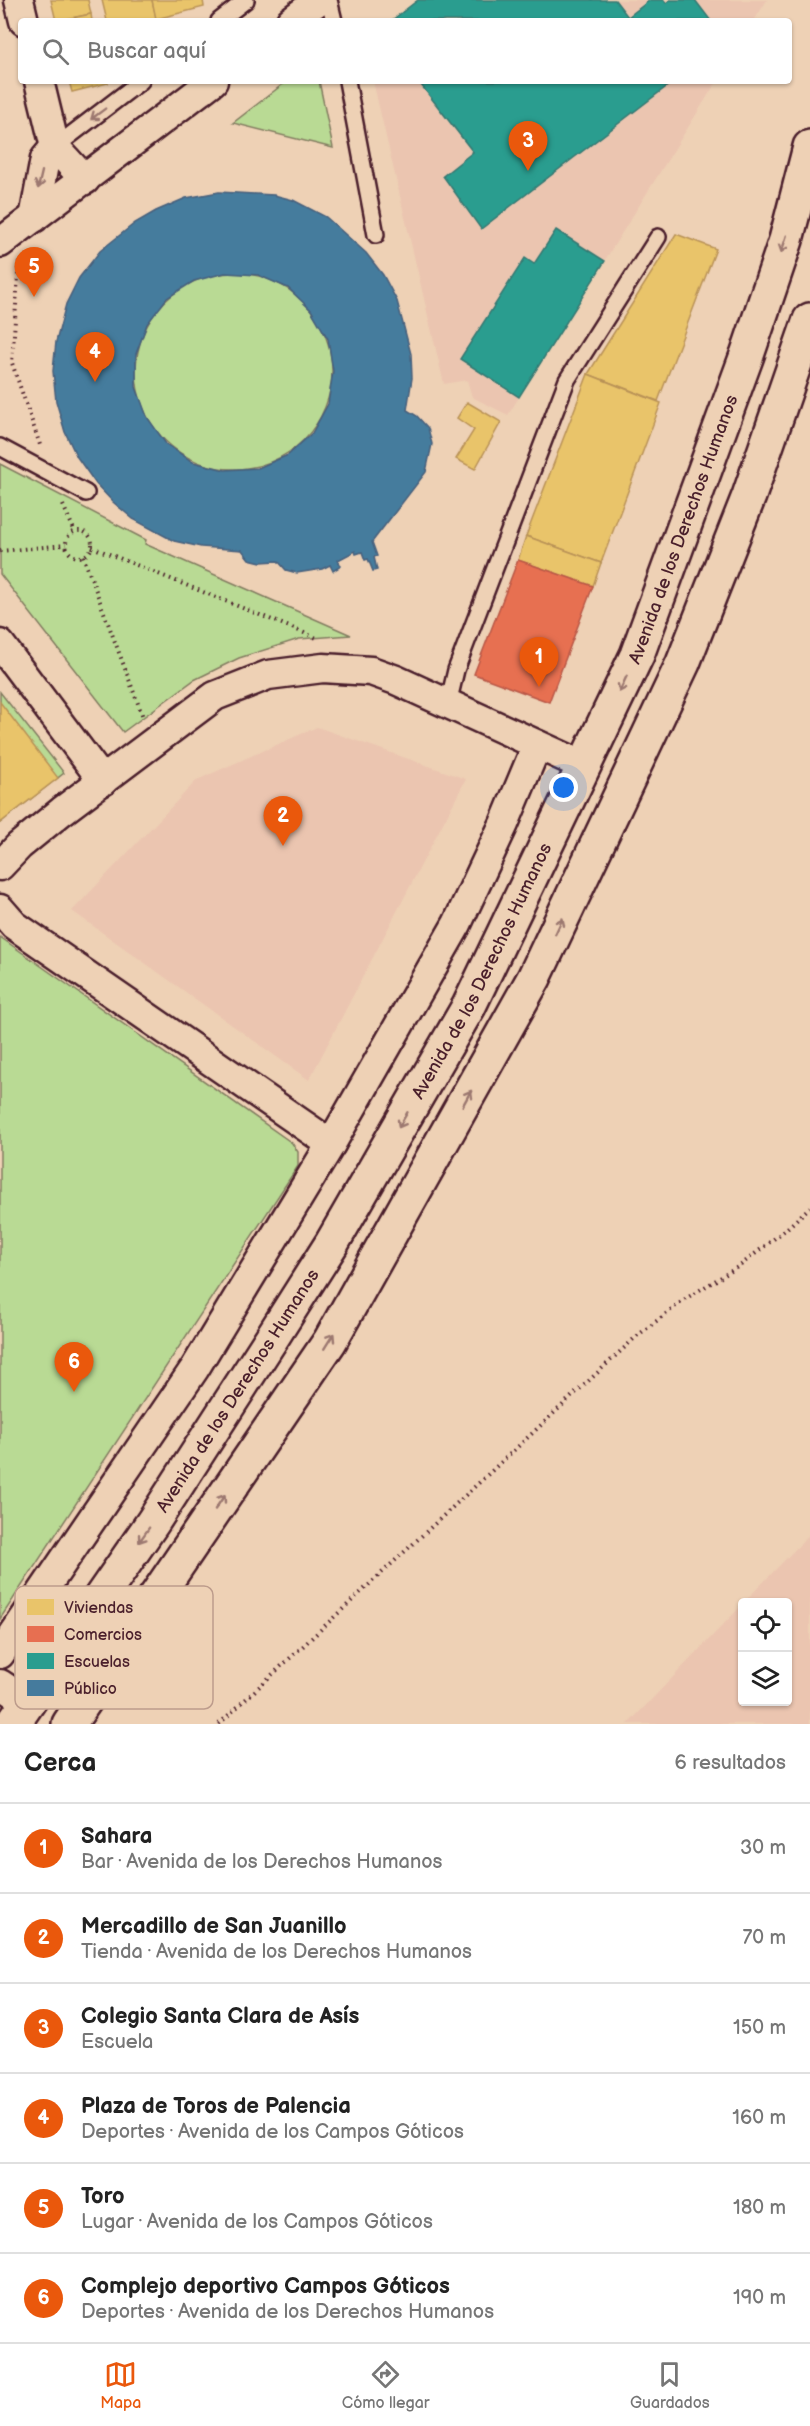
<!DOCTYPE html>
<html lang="es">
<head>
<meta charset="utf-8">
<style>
	body { margin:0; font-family:"Balsamiq Sans",sans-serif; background:#f2f2f2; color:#222 }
	.controls { position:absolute; right:18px; bottom:18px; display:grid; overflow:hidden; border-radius:6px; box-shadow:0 2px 4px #0004 }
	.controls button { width:54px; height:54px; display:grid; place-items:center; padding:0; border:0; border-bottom:2px solid #e0e0e0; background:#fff; color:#222; font:30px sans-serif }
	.you { position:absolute; left:564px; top:788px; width:21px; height:21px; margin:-15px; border:4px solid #fff; border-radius:50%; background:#1a73e8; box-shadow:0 0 0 9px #1a73e833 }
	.badge { display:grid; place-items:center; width:39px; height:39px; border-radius:50%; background:#ea580c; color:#fff; font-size:20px; font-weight:700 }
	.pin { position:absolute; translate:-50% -50px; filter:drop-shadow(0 2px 3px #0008) }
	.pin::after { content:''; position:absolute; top:32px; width:21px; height:18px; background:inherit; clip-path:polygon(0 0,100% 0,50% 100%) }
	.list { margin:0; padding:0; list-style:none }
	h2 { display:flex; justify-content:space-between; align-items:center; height:78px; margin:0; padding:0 24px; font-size:26px }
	h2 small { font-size:20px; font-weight:400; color:#767676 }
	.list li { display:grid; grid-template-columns:39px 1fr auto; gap:18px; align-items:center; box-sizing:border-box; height:90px; padding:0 24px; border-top:2px solid #e0e0e0 }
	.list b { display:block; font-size:22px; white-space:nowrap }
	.list p { margin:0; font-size:20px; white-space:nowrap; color:#767676 }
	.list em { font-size:20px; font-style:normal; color:#767676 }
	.icon { flex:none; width:33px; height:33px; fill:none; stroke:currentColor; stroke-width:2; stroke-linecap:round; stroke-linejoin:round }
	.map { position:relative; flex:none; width:810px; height:1724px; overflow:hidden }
	.search { position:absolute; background:#fff; box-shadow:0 2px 4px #0004; left:18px; right:18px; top:18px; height:66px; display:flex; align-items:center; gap:15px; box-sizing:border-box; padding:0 21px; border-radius:6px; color:#767676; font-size:22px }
	.sheet { height:618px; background:#fff }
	nav { display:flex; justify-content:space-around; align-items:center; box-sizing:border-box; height:84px; border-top:2px solid #e0e0e0; background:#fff; font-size:16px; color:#767676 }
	nav a { display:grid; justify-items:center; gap:3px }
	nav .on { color:#ea580c }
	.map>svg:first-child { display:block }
	.built { fill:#ebc5b0 }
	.green { fill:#b9da94; stroke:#827c60; stroke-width:1.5 }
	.homes { fill:#e9c46a; stroke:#b99257; stroke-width:1.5 }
	.shops { fill:#e76f51; stroke:#b85746; stroke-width:1.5 }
	.schools { fill:#2a9d8f; stroke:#347771; stroke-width:1.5 }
	.public { fill:#457b9d; stroke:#465f7b; stroke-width:1.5; fill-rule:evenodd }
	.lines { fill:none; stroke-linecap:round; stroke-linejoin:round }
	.service-casing { stroke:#4a1f2b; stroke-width:20 }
	.minor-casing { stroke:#4a1f2b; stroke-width:33 }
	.secondary-casing { stroke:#4a1f2b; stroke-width:38 }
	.path { stroke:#4a1f2b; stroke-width:4; stroke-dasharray:1.5 4.5; stroke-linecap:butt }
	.service { stroke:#eed1b5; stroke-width:15 }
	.minor { stroke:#eed1b5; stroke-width:28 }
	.secondary { stroke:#eed1b5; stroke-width:33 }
	.oneway { stroke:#9c7870 }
	.labels { text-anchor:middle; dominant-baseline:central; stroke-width:6; stroke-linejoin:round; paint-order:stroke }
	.street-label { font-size:18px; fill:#4a1f2b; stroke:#eed1b5 }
	.key { fill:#eed1b5; stroke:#bd9c8c; stroke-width:1.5 }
	.key-label { font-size:16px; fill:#4a1f2b }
</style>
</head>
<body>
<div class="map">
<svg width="810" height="1724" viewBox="0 0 810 1724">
	<rect width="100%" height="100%" fill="#eed1b5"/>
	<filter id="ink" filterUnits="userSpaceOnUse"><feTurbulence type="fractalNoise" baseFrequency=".0167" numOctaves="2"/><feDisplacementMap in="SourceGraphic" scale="12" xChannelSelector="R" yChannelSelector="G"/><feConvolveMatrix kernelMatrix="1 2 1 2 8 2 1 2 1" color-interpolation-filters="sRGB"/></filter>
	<g filter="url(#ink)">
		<g class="built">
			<polygon points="418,0 767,0 754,21 391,21"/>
			<polygon points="373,81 717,81 508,415 472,397 467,380 444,384"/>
			<polygon points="317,727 466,779 309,1080 72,911 197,780"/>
			<polygon points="810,1534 810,1724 628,1724 742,1605 742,1702 788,1702 788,1602 744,1602"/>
		</g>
		<g class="green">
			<polygon points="287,81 319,81 333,148 233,123"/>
			<circle cx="234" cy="371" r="98"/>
			<polygon points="0,464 146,540 145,544 351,635 299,639 239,658 194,680 123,732 0,574"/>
			<polygon points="0,692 64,773 0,823"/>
			<polygon points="0,937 292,1143 298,1152 298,1166 0,1619"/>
		</g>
		<g class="homes">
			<polygon points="51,0 88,0 91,14 56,21"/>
			<polygon points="102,0 152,0 157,21 107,21"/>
			<polygon points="152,0 203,0 204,7 156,19"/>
			<polygon points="91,14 92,21 58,21"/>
			<polygon points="69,81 108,81 108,83 72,92"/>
			<polygon points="676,234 716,249 658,401 588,374"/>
			<polygon points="588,374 661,403 601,563 526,536"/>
			<polygon points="467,402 501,422 475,469 456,459 474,430 457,418"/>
			<polygon points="526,536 601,563 593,586 518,560"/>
			<polygon points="0,702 58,778 0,823"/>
		</g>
		<polygon class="shops" points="518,560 593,586 549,702 474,674"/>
		<g class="schools">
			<polygon points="418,0 615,0 628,17 650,0 664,0 666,3 670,0 695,0 711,21 391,21"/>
			<polygon points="418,81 674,81 481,229 443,176 473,152"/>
			<polygon points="556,230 605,261 519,397 460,359 525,258 534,264"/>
		</g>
		<path class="public" d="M 219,192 L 274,195 L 293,200 L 326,217 L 366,253 L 383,275 L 397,301 L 411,354 L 412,378 L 407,410 L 417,416 L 428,428 L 432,444 L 426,472 L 372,542 L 377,556 L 374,557 L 377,570 L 373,571 L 368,559 L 365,560 L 362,552 L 356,554 L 355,551 L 338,560 L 341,566 L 333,571 L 330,565 L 322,569 L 297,573 L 286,570 L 278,561 L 261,562 L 249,559 L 242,550 L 201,547 L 174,541 L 133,519 L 113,502 L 96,484 L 77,457 L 65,432 L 56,401 L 53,371 L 56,342 L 66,304 L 79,278 L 100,251 L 135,223 L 156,211 L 186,198 ZM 225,273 L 258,275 L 288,288 L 311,310 L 328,339 L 333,371 L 328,404 L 312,433 L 288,455 L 258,468 L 225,470 L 193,462 L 166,444 L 147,417 L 136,387 L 136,354 L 147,324 L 167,298 L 194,281 Z"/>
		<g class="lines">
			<g class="service-casing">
				<g id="service">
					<polyline points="329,0 334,21"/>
					<polyline points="219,21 246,0"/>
					<polyline points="347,81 376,235"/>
					<polyline points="55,147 141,81"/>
					<polyline points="0,447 86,493"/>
					<polyline points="448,704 456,670 567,380 658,237"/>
				</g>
			</g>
			<g class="minor-casing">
				<g id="minor">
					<polyline points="19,0 24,21"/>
					<polyline points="291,21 319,0"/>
					<polyline points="39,81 55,147 85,180"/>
					<polyline points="34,218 45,159 55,147"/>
					<polyline points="0,243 213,81"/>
					<polyline points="0,644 103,781"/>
					<polyline points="0,866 19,846 62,811 215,696 268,675 323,668 371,671 396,680 584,766"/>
					<polyline points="0,909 14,925 331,1144"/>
					<polyline points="0,1654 195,1368 331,1144 457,924 504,824 537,745"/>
					<polyline points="0,1684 27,1702"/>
				</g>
			</g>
			<g class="secondary-casing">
				<g id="secondary">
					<path id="s1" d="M 13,1724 L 153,1522 L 273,1336 L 332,1243 L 469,1006 L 637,655 L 747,355 L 786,240 L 810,147"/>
					<polyline points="69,1724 330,1341 534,978 683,663 749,496 810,320"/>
				</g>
			</g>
			<g class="path">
				<polyline points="19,262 12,363 40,445"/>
				<polyline points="63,505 75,532"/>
				<circle cx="79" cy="544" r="13"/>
				<polyline points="92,547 319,639"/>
				<polyline points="0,551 66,545"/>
				<polyline points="83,556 143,717"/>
				<polyline points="219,1724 637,1336 685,1299 741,1265 785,1230 810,1207"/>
			</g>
			<use href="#service" class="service"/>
			<use href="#minor" class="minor"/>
			<use href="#secondary" class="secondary"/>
		</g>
		<defs><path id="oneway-shaft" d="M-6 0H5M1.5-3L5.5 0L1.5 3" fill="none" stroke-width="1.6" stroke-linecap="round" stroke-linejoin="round" transform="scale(1.5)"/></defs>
		<g class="oneway">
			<use href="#oneway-shaft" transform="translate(98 114) rotate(143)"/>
			<use href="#oneway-shaft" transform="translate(40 180) rotate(103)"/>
			<use href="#oneway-shaft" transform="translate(784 244) rotate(108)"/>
			<use href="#oneway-shaft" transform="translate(623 684) rotate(115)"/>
			<use href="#oneway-shaft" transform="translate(559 926) rotate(-65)"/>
			<use href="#oneway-shaft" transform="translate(467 1098) rotate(-61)"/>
			<use href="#oneway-shaft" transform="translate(403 1120) rotate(120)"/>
			<use href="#oneway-shaft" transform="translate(329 1341) rotate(-58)"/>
			<use href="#oneway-shaft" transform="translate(220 1502) rotate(-56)"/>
			<use href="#oneway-shaft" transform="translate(144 1535) rotate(125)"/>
		</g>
	</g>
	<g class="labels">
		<g class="street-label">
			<text stroke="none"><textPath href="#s1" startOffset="1374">Avenida de los Derechos Humanos</textPath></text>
			<text stroke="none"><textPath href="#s1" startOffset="888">Avenida de los Derechos Humanos</textPath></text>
			<text stroke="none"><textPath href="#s1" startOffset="402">Avenida de los Derechos Humanos</textPath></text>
		</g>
	</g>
	<rect x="15" y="1586" width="198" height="123" rx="9" class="key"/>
	<rect x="27" y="1599" width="27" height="16" fill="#e9c46a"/>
	<rect x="27" y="1626" width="27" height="16" fill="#e76f51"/>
	<rect x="27" y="1653" width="27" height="16" fill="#2a9d8f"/>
	<rect x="27" y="1680" width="27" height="16" fill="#457b9d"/>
	<g class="key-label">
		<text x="64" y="1613">Viviendas</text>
		<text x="64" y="1640">Comercios</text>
		<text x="64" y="1667">Escuelas</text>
		<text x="64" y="1694">Público</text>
	</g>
</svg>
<div class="controls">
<button><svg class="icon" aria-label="locate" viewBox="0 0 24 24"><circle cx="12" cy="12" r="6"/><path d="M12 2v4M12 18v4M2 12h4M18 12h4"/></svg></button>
<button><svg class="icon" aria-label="layers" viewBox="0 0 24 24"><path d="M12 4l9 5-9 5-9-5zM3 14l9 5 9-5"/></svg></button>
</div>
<div class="you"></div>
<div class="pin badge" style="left:539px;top:687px">1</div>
<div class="pin badge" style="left:283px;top:846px">2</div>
<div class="pin badge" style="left:528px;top:171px">3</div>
<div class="pin badge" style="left:95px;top:382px">4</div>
<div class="pin badge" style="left:34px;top:297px">5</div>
<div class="pin badge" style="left:74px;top:1392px">6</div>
<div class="search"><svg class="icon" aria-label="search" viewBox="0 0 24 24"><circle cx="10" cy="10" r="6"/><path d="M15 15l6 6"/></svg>Buscar aquí</div>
</div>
<section class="sheet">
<h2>Cerca<small>6 resultados</small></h2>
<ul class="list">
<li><span class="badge">1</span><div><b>Sahara</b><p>Bar · Avenida de los Derechos Humanos</p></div><em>30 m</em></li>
<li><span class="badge">2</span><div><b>Mercadillo de San Juanillo</b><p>Tienda · Avenida de los Derechos Humanos</p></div><em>70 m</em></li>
<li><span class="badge">3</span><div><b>Colegio Santa Clara de Asís</b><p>Escuela</p></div><em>150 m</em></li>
<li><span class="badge">4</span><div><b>Plaza de Toros de Palencia</b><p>Deportes · Avenida de los Campos Góticos</p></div><em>160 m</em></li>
<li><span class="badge">5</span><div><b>Toro</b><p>Lugar · Avenida de los Campos Góticos</p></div><em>180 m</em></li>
<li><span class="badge">6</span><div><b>Complejo deportivo Campos Góticos</b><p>Deportes · Avenida de los Derechos Humanos</p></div><em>190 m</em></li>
</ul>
</section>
<nav>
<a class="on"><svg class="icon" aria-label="map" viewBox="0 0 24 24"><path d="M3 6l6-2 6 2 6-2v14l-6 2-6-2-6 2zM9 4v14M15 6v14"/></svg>Mapa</a>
<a><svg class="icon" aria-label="directions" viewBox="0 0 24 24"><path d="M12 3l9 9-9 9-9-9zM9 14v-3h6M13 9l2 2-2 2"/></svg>Cómo llegar</a>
<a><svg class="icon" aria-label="saved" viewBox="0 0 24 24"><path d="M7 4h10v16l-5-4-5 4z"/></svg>Guardados</a>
</nav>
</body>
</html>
